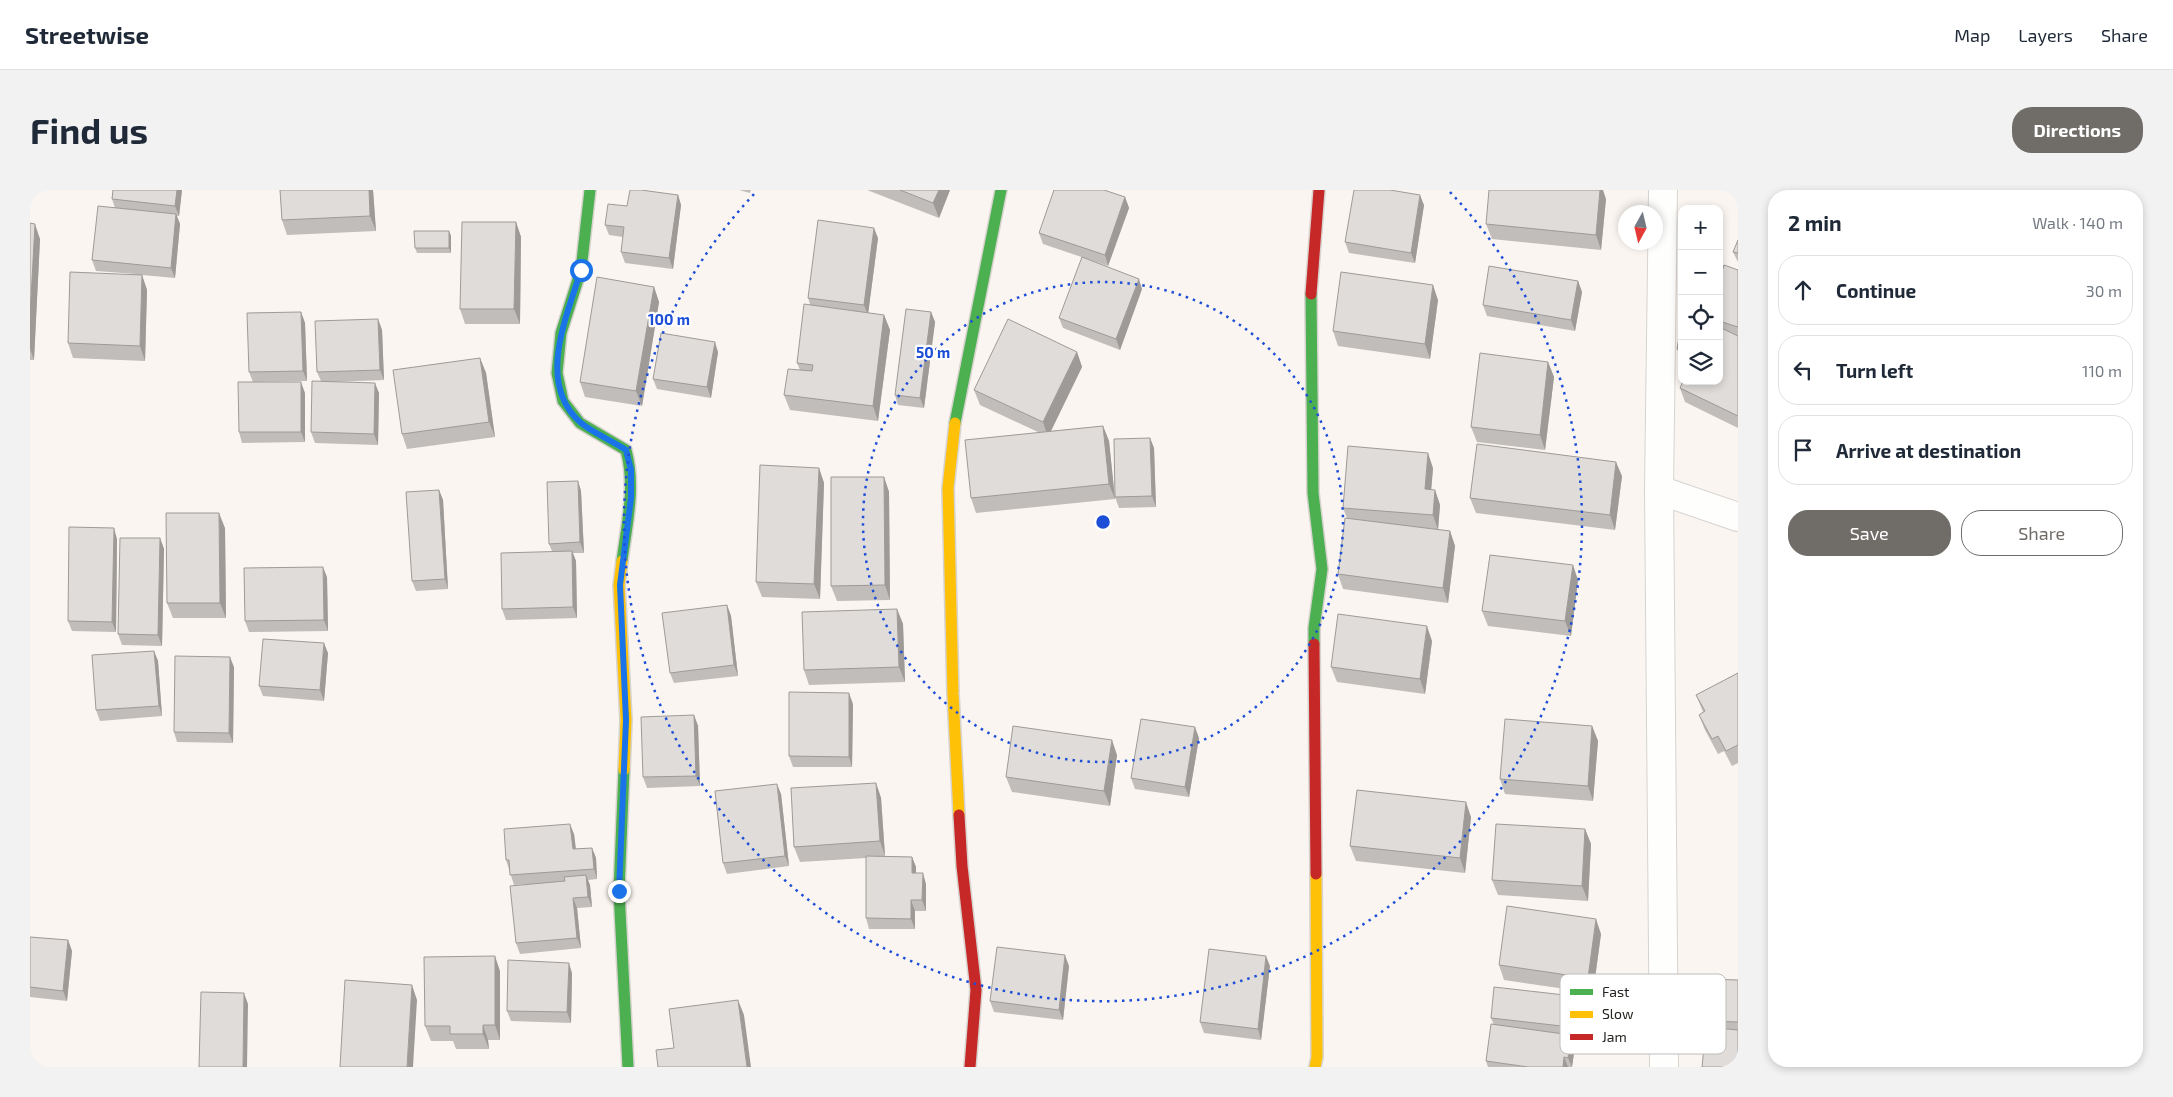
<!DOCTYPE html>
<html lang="en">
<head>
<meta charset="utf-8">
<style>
	body { margin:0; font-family:"Exo 2",sans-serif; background:#f2f2f3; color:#1f2937 }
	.controls { position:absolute; right:15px; top:15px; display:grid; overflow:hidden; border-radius:10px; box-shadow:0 2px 8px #0003 }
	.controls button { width:45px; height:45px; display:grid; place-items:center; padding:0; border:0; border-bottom:1px solid #e0e1e3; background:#fff; color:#1f2937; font:25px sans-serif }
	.compass { position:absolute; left:1588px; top:15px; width:45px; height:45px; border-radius:50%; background:#fff; box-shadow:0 2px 8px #0003; rotate:188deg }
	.stop { position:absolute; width:15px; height:15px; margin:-11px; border:4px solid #1a73e8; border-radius:50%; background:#fff }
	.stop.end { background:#1a73e8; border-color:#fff; box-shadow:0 1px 5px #0008 }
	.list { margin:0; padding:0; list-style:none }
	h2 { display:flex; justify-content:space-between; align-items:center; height:65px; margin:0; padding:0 20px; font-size:21px }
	h2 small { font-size:16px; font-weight:400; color:#747a83 }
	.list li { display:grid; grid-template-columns:32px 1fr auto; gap:15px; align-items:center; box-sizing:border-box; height:70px; margin:0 10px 10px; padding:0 10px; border:1px solid #e0e1e3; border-radius:20px }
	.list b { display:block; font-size:19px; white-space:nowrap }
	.list em { font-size:16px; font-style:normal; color:#747a83 }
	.actions { display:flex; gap:10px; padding:15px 20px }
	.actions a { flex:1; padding:11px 0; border:1px solid #706c68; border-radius:20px; text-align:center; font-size:18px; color:#706c68 }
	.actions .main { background:#706c68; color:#fff }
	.icon { flex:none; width:28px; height:28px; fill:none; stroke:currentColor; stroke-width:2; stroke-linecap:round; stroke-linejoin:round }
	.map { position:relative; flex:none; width:1708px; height:877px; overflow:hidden; border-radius:20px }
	header { display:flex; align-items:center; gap:30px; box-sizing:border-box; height:70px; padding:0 25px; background:#fff; border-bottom:1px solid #e0e1e3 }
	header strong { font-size:24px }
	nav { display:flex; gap:28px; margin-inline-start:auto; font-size:18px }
	.intro { display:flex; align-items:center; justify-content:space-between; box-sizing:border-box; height:120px; padding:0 30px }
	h1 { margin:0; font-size:35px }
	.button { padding:12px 22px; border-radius:20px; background:#706c68; color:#fff; font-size:18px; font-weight:700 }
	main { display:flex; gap:30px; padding:0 30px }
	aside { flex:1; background:#fff; border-radius:20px; box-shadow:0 2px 8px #0003 }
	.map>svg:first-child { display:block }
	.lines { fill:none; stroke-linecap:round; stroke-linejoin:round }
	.street-casing { stroke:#d7d3cf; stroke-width:30 }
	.fast-casing { stroke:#d7d3cf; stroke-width:14 }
	.slow-casing { stroke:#d7d3cf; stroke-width:14 }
	.jam-casing { stroke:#d7d3cf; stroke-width:14 }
	.street { stroke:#fefefd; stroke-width:28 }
	.fast { stroke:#4caf50; stroke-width:11 }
	.slow { stroke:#ffc107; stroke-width:11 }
	.jam { stroke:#c62828; stroke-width:11 }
	.wall { fill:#c1bdbb }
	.shaded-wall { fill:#9d9a98 }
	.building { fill:#e0dcd9; stroke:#9d9a98 }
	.route { stroke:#1a73e8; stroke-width:6 }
	.ring { fill:none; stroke:#1d4ed8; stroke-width:2.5; stroke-dasharray:2.5 5 }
	.key { fill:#fff; stroke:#bebdbc; stroke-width:1 }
	.key-label { font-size:14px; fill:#26231f }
	.centre { fill:#1d4ed8; stroke:#fff; stroke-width:2.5 }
	.ring-label { font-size:15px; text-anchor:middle; font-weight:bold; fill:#1d4ed8; stroke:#fff; stroke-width:4.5; stroke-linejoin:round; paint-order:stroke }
</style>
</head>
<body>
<header>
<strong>Streetwise</strong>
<nav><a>Map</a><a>Layers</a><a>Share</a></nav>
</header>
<div class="intro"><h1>Find us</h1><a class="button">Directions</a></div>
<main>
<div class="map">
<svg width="1708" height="877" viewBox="0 0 1708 877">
	<rect width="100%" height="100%" fill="#faf5f0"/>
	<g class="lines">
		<g class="street-casing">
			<g id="street">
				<polyline points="1633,0 1629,300 1634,877"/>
				<polyline points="1629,300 1708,327"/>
			</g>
		</g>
		<g class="fast-casing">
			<g id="fast">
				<path d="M 560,0 L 551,80 L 531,143 L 527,183 L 533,211 L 550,233 L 596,260 C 606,297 597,333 592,371"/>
				<polyline points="1281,104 1283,303 1292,379 1284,438 1284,454"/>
				<polyline points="925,233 971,0"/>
				<polyline points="594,580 589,701 598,877"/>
			</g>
		</g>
		<g class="slow-casing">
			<g id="slow">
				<polyline points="925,233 918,298 923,504 929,625"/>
				<polyline points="592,371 589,395 596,530 594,580"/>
				<polyline points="1285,877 1287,867 1286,684"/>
			</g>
		</g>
		<g class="jam-casing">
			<g id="jam">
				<polyline points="1281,104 1289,0"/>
				<polyline points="1284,454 1286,684"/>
				<polyline points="929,625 932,676 946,800 940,877"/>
			</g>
		</g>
		<use href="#street" class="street"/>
		<use href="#fast" class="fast"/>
		<use href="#slow" class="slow"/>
		<use href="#jam" class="jam"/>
	</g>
	<g class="wall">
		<polygon points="83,0 152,0 149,26 147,26 150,34 145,88 112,85 117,100 115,171 43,168 38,153 106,84 66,81 62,70 85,18 82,9"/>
		<polygon points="250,0 343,0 346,41 257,45 252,30"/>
		<polygon points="709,0 721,0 720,3"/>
		<polygon points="837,0 920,0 909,28"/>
		<polygon points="648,5 651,15 643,79 595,73 591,62 593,47 579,45 575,35 597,16"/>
		<polygon points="1095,7 1099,18 1078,76 1013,54 1009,43"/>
		<polygon points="1576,9 1571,60 1462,49 1456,34"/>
		<polygon points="1394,15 1385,73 1319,63 1315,52"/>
		<polygon points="486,32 491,47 490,134 435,134 430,119"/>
		<polygon points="0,33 10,49 4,170 0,170"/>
		<polygon points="419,41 421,46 421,63 387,63 385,58"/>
		<polygon points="848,48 838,123 854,125 860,140 848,231 760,220 754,205 770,180 767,173 780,114 778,108"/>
		<polygon points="1708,50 1708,72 1703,62"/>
		<polygon points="1708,80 1708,238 1655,212 1650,198 1689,191 1689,91"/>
		<polygon points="1548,91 1552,102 1545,141 1457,126 1453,115"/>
		<polygon points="624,97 629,112 612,216 555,207 550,192"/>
		<polygon points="1112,99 1090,160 1033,138 1029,128"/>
		<polygon points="1408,110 1400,169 1308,156 1303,141"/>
		<polygon points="271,122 275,133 277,191 223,192 219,182"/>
		<polygon points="901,122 905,132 894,218 868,215 865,205"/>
		<polygon points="348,129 352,140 354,190 303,192 349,203 348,255 285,253 281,242 291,191 287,182"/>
		<polygon points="1652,136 1652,165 1649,164 1647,159"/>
		<polygon points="688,162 681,208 627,199 623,189"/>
		<polygon points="1047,162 1052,177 1021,241 1073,236 1079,251 1085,309 946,323 941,308 1008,242 950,215 944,200"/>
		<polygon points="450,168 456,183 465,247 377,259 372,244"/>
		<polygon points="1518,172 1524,187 1515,260 1447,252 1441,237"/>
		<polygon points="275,203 275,252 212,253 209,242"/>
		<polygon points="1120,248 1124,258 1126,317 1089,318 1085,307"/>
		<polygon points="789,278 794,293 790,409 732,407 726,392"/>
		<polygon points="1403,278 1401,300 1405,300 1410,315 1408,340 1420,341 1425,356 1418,413 1313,399 1308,384 1317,328 1313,318"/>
		<polygon points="1592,286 1585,340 1446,323 1440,308"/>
		<polygon points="854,287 859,302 860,410 807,411 801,396"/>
		<polygon points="548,291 551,301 554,363 543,363 546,371 547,428 476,430 472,419 522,361 519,354"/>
		<polygon points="409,300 413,310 418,399 386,401 382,391"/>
		<polygon points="195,338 196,428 143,428 137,413"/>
		<polygon points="130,348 134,359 132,456 92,455 88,444"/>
		<polygon points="87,349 86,442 42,441 38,431"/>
		<polygon points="297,387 298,441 219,442 215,431"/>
		<polygon points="1548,390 1541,446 1458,436 1452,421"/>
		<polygon points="697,415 701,426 708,486 644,493 640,483"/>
		<polygon points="867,419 873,434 875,492 779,495 774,480"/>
		<polygon points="1402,451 1395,504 1307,492 1301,477"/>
		<polygon points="124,461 128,471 132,526 70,531 66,520"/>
		<polygon points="298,463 294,511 233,506 229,496"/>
		<polygon points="204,477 203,553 147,552 144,542"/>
		<polygon points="1708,483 1708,573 1702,576 1694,561 1688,564 1675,540 1669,525 1673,522 1666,505"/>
		<polygon points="823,514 822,577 763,577 759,566"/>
		<polygon points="664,525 668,536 670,596 617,598 613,587"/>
		<polygon points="1562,536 1568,551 1563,611 1475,604 1470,589"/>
		<polygon points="1169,548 1159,607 1105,599 1101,588"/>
		<polygon points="1087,565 1080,616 982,602 976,587"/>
		<polygon points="846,593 851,608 855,666 882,667 886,677 886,683 896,694 896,721 885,721 885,739 839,739 836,728 836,668 770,672 764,657"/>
		<polygon points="751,604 759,676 697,684 693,673"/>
		<polygon points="1441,627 1435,683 1326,671 1320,656"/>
		<polygon points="1555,639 1561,654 1558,711 1468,705 1462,690"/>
		<polygon points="544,644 546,659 562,658 566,668 567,689 558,690 560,695 562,717 547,718 551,758 490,764 486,753 501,694 484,695 476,670"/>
		<polygon points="1571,744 1563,803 1474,790 1469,775"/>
		<polygon points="0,747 38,750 42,761 37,811 0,807"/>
		<polygon points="1039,776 1033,830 964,822 960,811"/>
		<polygon points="1240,776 1231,850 1174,843 1170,832"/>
		<polygon points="470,781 470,850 458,850 459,859 426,859 423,851 401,851 395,836"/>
		<polygon points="542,783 541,833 481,831 477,821"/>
		<polygon points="1708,790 1708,877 1676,837 1674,831"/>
		<polygon points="1561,808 1565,819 1562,850 1542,847 1545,856 1542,877 1458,877 1456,871 1464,835 1461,828"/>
	</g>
	<g class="shaded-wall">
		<polygon points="147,0 152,0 149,26 145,16"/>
		<polygon points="339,0 343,0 346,41 340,26"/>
		<polygon points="909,0 920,0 909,28 903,13"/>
		<polygon points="1570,0 1573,0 1576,9 1571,60 1566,45"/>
		<polygon points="648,5 651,15 643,79 639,68"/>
		<polygon points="1390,5 1394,15 1385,73 1381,63"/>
		<polygon points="1095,7 1099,18 1078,76 1075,65"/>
		<polygon points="146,24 150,34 145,88 141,78"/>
		<polygon points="486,32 491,47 490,134 484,119"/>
		<polygon points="5,34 10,49 4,170 0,159 0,127"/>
		<polygon points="844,38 848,48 838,125 834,115"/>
		<polygon points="419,41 421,46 421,63 419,58"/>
		<polygon points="112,85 117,100 115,171 110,156"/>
		<polygon points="1109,89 1112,99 1090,160 1086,149"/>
		<polygon points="1548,91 1552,102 1545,141 1541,130"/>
		<polygon points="1403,95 1408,110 1400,169 1395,154"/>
		<polygon points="624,97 629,112 612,216 606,201"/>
		<polygon points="271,122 275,133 277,191 273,181"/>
		<polygon points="901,122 905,132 894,218 890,208"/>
		<polygon points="854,125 860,140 848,231 843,216"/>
		<polygon points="348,129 352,140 354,190 350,180"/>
		<polygon points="685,152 688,162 681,208 677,197"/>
		<polygon points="1047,162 1052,177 1018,247 1013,232"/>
		<polygon points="450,168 456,183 465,247 459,232"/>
		<polygon points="1518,172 1524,187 1515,260 1510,245"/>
		<polygon points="271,192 275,203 275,252 271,242"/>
		<polygon points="345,193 349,203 348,255 344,244"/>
		<polygon points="1073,236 1079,251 1085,309 1079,294"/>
		<polygon points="1120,248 1124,258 1126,317 1122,306"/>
		<polygon points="1398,263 1403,278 1400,314 1395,299"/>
		<polygon points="1586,272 1592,286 1585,340 1580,325"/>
		<polygon points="789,278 794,293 790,409 784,394"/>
		<polygon points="854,287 859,302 860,410 855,395"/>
		<polygon points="548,291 551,301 554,363 550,352"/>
		<polygon points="409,300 413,310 418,399 415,389"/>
		<polygon points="1405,300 1410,315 1408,340 1403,325"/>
		<polygon points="189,323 195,338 196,428 190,413"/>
		<polygon points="84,338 87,349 86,442 82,432"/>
		<polygon points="1420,341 1425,356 1418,413 1413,398"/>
		<polygon points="130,348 134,359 132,456 128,445"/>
		<polygon points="542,361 546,371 547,428 543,417"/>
		<polygon points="1543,375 1548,390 1541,446 1535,431"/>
		<polygon points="293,377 297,387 298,441 294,430"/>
		<polygon points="697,415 701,426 708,486 704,475"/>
		<polygon points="867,419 873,434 875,492 869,477"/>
		<polygon points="1397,436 1402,451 1395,504 1390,489"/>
		<polygon points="294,453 298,463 294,511 290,500"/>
		<polygon points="124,461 128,471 132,526 129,516"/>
		<polygon points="200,467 204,477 203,553 199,543"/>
		<polygon points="819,503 823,514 822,577 819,567"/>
		<polygon points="664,525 668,536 670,596 666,586"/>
		<polygon points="1562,536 1568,551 1563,611 1558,596"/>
		<polygon points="1165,537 1169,548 1159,607 1155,597"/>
		<polygon points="1082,550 1087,565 1080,616 1074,601"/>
		<polygon points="846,593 851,608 855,666 850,651"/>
		<polygon points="747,594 751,604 759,676 755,666"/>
		<polygon points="1436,612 1441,627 1435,683 1430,668"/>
		<polygon points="540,634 544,644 547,670 543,659"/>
		<polygon points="1555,639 1561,654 1558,711 1552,696"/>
		<polygon points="562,658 566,668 567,689 564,679"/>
		<polygon points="882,667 886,677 886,694 882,683"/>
		<polygon points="893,683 896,694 896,721 892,710"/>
		<polygon points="556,685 560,695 562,717 558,707"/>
		<polygon points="543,708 547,718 551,758 547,748"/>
		<polygon points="881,710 885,721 885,739 881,729"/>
		<polygon points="1566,729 1571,744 1563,803 1558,788"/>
		<polygon points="38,750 42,761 37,811 33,801"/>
		<polygon points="1035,765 1039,776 1033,830 1029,820"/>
		<polygon points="465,766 470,781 470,850 465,835"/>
		<polygon points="1236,766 1240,776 1231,850 1228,839"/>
		<polygon points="539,773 542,783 541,833 537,822"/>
		<polygon points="382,795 387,810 383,877 377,877"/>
		<polygon points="214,803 218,814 217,877 213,877"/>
		<polygon points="1561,808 1565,819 1562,850 1558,839"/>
		<polygon points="708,810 714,825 721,877 717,877"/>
		<polygon points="453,835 458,850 459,859 453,844"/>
		<polygon points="1541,845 1545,856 1542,877 1538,868"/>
		<polygon points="1534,867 1538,877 1533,877"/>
	</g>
	<g class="building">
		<polygon points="83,0 147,0 145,16 82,9"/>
		<polygon points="250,0 339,0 340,26 252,30"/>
		<polygon points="600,0 611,0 648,5 639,68 591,62 594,37 575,35 578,14 597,16"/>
		<polygon points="870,0 909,0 903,13"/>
		<polygon points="1024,0 1074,0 1095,7 1075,65 1009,43"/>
		<polygon points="1324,0 1360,0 1390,5 1381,63 1315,52"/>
		<polygon points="1459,0 1570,0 1566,45 1456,34"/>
		<polygon points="68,16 146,24 141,78 62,70"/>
		<polygon points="788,30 844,38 834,115 778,108"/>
		<polygon points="432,32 486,32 484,119 430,119"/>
		<polygon points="0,33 5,34 0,127"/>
		<polygon points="384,41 419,41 419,58 385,58"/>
		<polygon points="1708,50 1708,63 1703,62"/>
		<polygon points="1651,59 1652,59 1652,79 1650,79"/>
		<polygon points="1052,67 1109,89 1086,149 1029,128"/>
		<polygon points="1694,75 1708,80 1708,137 1689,131 1689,91"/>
		<polygon points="1459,76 1548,91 1541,130 1453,115"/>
		<polygon points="40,82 112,85 110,156 38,153"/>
		<polygon points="1311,82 1403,95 1395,154 1303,141"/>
		<polygon points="567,87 624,97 606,201 550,192"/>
		<polygon points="774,114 854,125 843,216 754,205 758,179 782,181 783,175 767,173"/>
		<polygon points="876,119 901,122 890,208 865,205"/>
		<polygon points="271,122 273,181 219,182 217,123"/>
		<polygon points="348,129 350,180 287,182 285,131"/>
		<polygon points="978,129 1047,162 1013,232 944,200"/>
		<polygon points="1651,136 1652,136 1652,160 1647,159"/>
		<polygon points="1689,137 1708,146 1708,226 1650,198 1653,191 1689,191"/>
		<polygon points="631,143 685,152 677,197 623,189"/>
		<polygon points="1450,163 1518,172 1510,245 1441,237"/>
		<polygon points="450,168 459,232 372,244 363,180"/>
		<polygon points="282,191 345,193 344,244 281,242"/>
		<polygon points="208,192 271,192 271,242 209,242"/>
		<polygon points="1073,236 1079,294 941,308 935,250"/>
		<polygon points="1120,248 1122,306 1085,307 1084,249"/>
		<polygon points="1447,254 1586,272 1580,325 1440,308"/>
		<polygon points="1318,256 1398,263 1395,299 1405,300 1403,325 1313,318"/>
		<polygon points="730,275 789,278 784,394 726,392"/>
		<polygon points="801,287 854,287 855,395 801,396"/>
		<polygon points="548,291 550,352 519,354 517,292"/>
		<polygon points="409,300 415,389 382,391 376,302"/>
		<polygon points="136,323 189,323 190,413 137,413"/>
		<polygon points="1315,328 1420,341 1413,398 1308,384"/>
		<polygon points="39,337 84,338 82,432 38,431"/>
		<polygon points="90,348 130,348 128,445 88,444"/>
		<polygon points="542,361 543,417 472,419 471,363"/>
		<polygon points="1460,365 1543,375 1535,431 1452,421"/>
		<polygon points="293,377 294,430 215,431 214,378"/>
		<polygon points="697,415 704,475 640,483 632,423"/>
		<polygon points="867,419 869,477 774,480 772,422"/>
		<polygon points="1308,424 1397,436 1390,489 1301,477"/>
		<polygon points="233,449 294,453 290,500 229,496"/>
		<polygon points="124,461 129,516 66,520 62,465"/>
		<polygon points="145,466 200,467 199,543 144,542"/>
		<polygon points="1708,483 1708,555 1696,561 1688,546 1682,549 1669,525 1675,521 1666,505"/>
		<polygon points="759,502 819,503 819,567 759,566"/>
		<polygon points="664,525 666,586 613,587 611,527"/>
		<polygon points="1111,529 1165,537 1155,597 1101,588"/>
		<polygon points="1475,529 1562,536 1558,596 1470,589"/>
		<polygon points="983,536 1082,550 1074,601 976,587"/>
		<polygon points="846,593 850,651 764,657 761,598"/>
		<polygon points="747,594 755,666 693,673 685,601"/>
		<polygon points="1327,600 1436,612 1430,668 1320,656"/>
		<polygon points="540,634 543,659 562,658 564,679 480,685 479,670 476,670 474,639"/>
		<polygon points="1466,634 1555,639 1552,696 1462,690"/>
		<polygon points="836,666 882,667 882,683 893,683 892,710 881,710 881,729 836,728"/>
		<polygon points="556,685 558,707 543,708 547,748 486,753 480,696 535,691 534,687"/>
		<polygon points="1477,716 1566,729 1558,788 1469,775"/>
		<polygon points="0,747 38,750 33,801 0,797"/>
		<polygon points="967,757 1035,765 1029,820 960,811"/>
		<polygon points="1179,759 1236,766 1228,839 1170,832"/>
		<polygon points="465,766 465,835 453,835 453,844 420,844 420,836 395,836 394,767"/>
		<polygon points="478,770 539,773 537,822 477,821"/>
		<polygon points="1675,789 1708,790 1708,832 1674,831"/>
		<polygon points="315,790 382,795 377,877 310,877"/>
		<polygon points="1464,797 1561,808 1558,839 1461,828"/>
		<polygon points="171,802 214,803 213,877 169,877"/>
		<polygon points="708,810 717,877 628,877 626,860 644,858 639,819"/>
		<polygon points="1461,834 1541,845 1538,868 1534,867 1533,877 1498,877 1456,871"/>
		<polygon points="1676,837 1708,840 1708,877 1672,877"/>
	</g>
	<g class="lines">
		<path class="route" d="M 551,80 C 537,126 506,193 550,232 C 561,242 583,251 596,260 L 601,280 L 601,308 L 590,395 L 596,530 L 589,701"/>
	</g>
	<g class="ring">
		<circle cx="1073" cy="332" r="240"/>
		<path d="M1420 2A479 479 0 1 1 726 2"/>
	</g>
	<rect x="1530" y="784" width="166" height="80" rx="8" class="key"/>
	<rect x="1540" y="799" width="23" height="6" fill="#4caf50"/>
	<rect x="1540" y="821" width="23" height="7" fill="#ffc107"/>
	<rect x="1540" y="844" width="23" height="6" fill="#c62828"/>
	<g class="key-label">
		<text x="1572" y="807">Fast</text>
		<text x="1572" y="829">Slow</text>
		<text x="1572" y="852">Jam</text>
	</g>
	<circle cx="1073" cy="332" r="8" class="centre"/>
	<g class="ring-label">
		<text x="639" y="135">100 m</text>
		<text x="903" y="168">50 m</text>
	</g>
</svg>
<div class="controls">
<button>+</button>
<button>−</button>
<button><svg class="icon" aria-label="locate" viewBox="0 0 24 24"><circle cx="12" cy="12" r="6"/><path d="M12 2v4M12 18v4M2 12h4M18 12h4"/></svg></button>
<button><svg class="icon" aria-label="layers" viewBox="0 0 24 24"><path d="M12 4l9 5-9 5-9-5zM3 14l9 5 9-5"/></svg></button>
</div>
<svg class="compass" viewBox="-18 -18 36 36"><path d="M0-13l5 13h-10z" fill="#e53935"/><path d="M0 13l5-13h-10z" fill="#747a83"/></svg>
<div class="stop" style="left:551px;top:80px"></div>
<div class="stop end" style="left:589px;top:701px"></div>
</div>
<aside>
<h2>2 min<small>Walk · 140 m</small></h2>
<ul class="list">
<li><svg class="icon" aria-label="ahead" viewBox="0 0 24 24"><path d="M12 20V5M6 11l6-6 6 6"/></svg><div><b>Continue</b></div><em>30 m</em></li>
<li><svg class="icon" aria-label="left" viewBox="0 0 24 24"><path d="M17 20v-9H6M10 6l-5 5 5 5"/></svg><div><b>Turn left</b></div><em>110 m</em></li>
<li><svg class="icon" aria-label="arrive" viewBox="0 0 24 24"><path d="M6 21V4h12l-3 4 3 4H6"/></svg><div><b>Arrive at destination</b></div></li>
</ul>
<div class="actions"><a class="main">Save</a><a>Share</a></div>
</aside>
</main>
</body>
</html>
